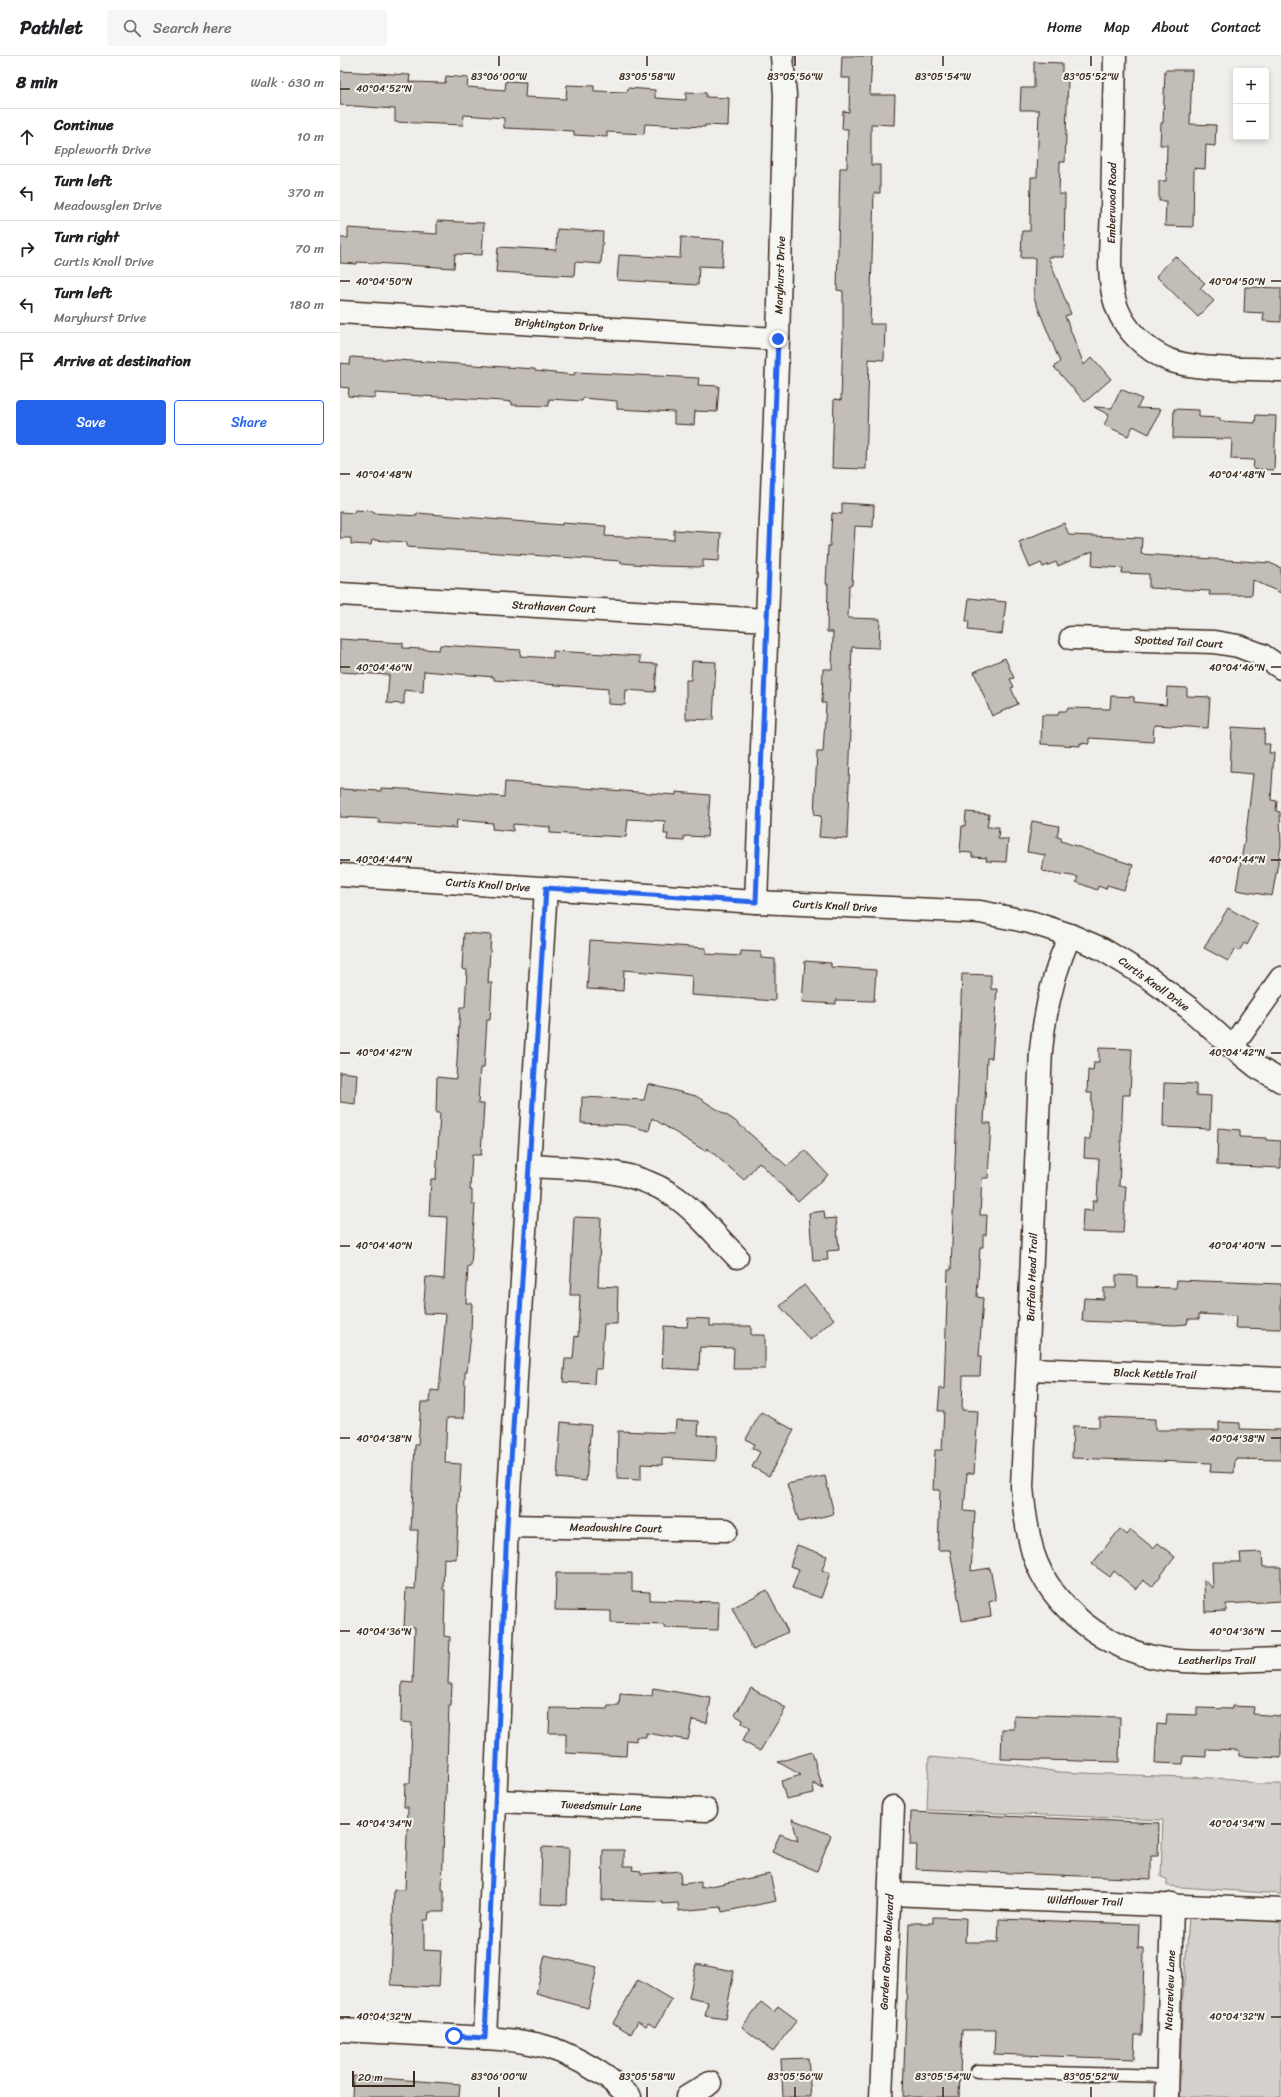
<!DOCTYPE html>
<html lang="en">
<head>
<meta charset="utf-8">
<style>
	body { margin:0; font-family:Sriracha,sans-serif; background:#f6f6f6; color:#202124 }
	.controls { position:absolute; right:12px; top:12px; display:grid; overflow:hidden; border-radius:4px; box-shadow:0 2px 6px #0003 }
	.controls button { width:36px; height:36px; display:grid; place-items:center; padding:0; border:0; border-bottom:1px solid #e0e0e0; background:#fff; color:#202124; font:20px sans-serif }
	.scale { position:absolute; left:12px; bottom:10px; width:63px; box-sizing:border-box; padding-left:4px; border:2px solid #3b2a1e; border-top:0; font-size:11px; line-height:14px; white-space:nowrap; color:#3b2a1e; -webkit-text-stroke:3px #f6f6f2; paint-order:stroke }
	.stop { position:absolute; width:12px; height:12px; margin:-9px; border:3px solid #2563eb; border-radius:50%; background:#fff }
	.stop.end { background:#2563eb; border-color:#fff; box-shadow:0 1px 4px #0008 }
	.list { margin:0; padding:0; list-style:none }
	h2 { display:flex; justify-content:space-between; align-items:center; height:52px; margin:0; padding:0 16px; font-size:17px }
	h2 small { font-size:13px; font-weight:400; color:#757577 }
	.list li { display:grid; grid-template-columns:26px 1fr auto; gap:12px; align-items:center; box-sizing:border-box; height:56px; padding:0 16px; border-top:1px solid #e0e0e0 }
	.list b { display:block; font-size:15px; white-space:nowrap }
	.list p { margin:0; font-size:13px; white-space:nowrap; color:#757577 }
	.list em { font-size:13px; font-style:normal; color:#757577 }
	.actions { display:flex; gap:8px; padding:12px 16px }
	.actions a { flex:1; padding:9px 0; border:1px solid #2563eb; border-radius:4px; text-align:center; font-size:14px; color:#2563eb }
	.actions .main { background:#2563eb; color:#fff }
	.icon { flex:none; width:22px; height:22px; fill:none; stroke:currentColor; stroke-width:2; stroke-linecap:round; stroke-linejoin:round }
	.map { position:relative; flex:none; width:941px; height:2041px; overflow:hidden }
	header { display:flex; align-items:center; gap:24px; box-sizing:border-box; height:56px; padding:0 20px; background:#fff; border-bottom:1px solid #e0e0e0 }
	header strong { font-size:19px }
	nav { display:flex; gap:22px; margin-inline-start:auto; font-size:14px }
	.search { width:280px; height:36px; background:#f6f6f6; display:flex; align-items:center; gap:10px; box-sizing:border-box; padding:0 14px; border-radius:4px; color:#757577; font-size:15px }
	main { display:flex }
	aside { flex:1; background:#fff }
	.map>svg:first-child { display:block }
	.green { fill:#d4d1cc; stroke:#887e75 }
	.building { fill:#c2bdb7; stroke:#3b2a1e }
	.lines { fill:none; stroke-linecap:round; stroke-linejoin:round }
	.lane-casing { stroke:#3b2a1e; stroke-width:15 }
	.street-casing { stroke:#3b2a1e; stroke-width:25 }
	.lane { stroke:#f6f6f2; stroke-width:12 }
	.street { stroke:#f6f6f2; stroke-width:22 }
	.route { stroke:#2563eb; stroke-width:5 }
	.ticks { fill:none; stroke:#3b2a1e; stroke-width:1.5 }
	.labels { text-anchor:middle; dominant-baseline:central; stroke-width:4; stroke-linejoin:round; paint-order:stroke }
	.street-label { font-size:11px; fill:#3b2a1e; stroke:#f6f6f2 }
	.ticks-label { font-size:10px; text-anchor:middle; fill:#3b2a1e; stroke:#f6f6f2; stroke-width:4; stroke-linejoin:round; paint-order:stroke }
</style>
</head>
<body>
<header>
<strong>Pathlet</strong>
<div class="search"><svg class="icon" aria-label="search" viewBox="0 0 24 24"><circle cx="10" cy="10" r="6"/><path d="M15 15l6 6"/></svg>Search here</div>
<nav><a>Home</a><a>Map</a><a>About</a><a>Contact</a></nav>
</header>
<main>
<aside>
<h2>8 min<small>Walk · 630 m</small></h2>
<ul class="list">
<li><svg class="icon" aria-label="ahead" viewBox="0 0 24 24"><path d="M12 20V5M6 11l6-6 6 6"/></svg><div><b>Continue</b><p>Eppleworth Drive</p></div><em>10 m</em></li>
<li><svg class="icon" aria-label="left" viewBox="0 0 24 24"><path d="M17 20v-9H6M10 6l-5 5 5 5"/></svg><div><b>Turn left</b><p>Meadowsglen Drive</p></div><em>370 m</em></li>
<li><svg class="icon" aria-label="right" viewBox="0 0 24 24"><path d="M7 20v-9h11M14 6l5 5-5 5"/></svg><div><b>Turn right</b><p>Curtis Knoll Drive</p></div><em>70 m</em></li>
<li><svg class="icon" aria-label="left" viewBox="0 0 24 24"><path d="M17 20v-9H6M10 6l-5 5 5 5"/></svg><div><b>Turn left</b><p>Maryhurst Drive</p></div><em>180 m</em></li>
<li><svg class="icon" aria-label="arrive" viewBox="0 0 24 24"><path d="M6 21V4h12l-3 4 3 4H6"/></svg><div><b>Arrive at destination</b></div></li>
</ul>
<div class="actions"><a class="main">Save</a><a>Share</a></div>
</aside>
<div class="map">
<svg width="941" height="2041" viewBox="0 0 941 2041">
	<rect width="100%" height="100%" fill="#efeeea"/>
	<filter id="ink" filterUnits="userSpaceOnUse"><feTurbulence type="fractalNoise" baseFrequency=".025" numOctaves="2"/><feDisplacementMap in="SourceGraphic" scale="8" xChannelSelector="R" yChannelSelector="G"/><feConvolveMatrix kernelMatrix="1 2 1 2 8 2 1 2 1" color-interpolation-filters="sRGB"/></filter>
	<g filter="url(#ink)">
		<g class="green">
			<polygon points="589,1701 678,1709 718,1716 894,1723 917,1728 941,1728 941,1838 827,1830 827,1823 821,1821 823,1764 587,1754"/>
			<polygon points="849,1862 941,1865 941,2041 839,2041 843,1940"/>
		</g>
		<g class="building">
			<polygon points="502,0 532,0 530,39 555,39 554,69 531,68 531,109 540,109 540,137 534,137 530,268 545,268 544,304 529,303 526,413 492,412 494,343 501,344 503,280 503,235 497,234 500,112 507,112 508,73 502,73 503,55 509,56 510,22 501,22"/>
			<polygon points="694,6 722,7 722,23 728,23 725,106 720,106 719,138 725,138 724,201 708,201 731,258 725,260 744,309 752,301 771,323 745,346 714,311 720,306 694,242 695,202 681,202 682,175 690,175 691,121 697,121 699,54 680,54 681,32 694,32"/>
			<polygon points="825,14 852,14 850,68 876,69 875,90 866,89 865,113 854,112 853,171 825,170 826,145 819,145 819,125 826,125 827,89 820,89 821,67 823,67"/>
			<polygon points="0,15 70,19 69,26 105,27 106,20 128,22 127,31 165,34 166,25 186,26 185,41 226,43 227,29 254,30 254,35 287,36 288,32 315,34 315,42 346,44 346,36 366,37 366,41 389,42 388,70 365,69 365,71 305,68 304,78 267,76 267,81 234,79 234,75 164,72 164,62 124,59 123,69 55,66 55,53 0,49"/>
			<polygon points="97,165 144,167 142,199 115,198 114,212 17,206 17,208 0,207 0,182 8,182 8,172 97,178"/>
			<polygon points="217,173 263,176 261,208 235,206 234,220 156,216 158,191 216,194"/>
			<polygon points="341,181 384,184 382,211 359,210 358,229 277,224 279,199 340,202"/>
			<polygon points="835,200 865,227 860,232 874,245 858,261 816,220"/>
			<polygon points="905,231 941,232 941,266 923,265 924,257 904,256"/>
			<polygon points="11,301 195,313 195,315 234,319 235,316 359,322 358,329 379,330 377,356 355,355 354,369 334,368 334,356 277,353 277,345 243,342 242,345 209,343 209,350 172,349 172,346 163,345 35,337 35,342 8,340 9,332 0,331 0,307 10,308"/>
			<polygon points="781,333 802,343 797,352 821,353 809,378 793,370 788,380 764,369 769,359 754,351 772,352"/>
			<polygon points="834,353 859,354 859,361 880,362 880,365 915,367 916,359 936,360 934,414 913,413 914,404 891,403 892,383 833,382"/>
			<polygon points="502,447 534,449 533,471 515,470 512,529 509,529 508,562 540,563 539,592 512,591 509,674 511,674 507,783 479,781 481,760 474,759 477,696 483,696 486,647 482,647 483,613 492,613 493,576 487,576 488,528 486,528 488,490 490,490 492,457 502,458"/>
			<polygon points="15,454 33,455 33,457 77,460 77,457 222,469 222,467 266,470 265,480 334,484 334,474 381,477 379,505 363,504 363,511 319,510 281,507 281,505 67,491 67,486 32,484 31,489 11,488 11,482 0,482 0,456 14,457"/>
			<polygon points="724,467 729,479 802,482 801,498 930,507 941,512 941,537 913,524 912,539 869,539 870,535 809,532 809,518 782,517 783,512 752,510 753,495 718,510 716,506 703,511 701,507 690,512 679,486"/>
			<polygon points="629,542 666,546 662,578 628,574 629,565 626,565"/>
			<polygon points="0,583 63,587 63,592 99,594 100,589 181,594 180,600 213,602 213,595 300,600 300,607 317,608 315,636 286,634 285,649 268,648 268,633 154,624 154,621 84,615 83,636 64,634 64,648 47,647 49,619 0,616"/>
			<polygon points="665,602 674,622 670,623 674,631 671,632 678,648 652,660 634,616"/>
			<polygon points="352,605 376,606 373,664 346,663 346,624 351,624"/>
			<polygon points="827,631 847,632 847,640 870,641 868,672 814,669 813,686 749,682 749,688 740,687 740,690 701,688 702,659 718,659 719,655 727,655 728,652 770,653 771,640 794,641 794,646 826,649"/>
			<polygon points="892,671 925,673 924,688 930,688 929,697 934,697 931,744 937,745 936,755 940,756 941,790 932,840 896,834 907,769 913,718 890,716"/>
			<polygon points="165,726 336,739 336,736 370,739 367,781 344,780 344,785 327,784 328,778 324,778 325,765 288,763 286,781 210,777 210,771 173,768 173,775 152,773 153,767 117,764 116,772 39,767 39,763 0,761 0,733 41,735 41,732 85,734 164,741"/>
			<polygon points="626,756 649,758 647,771 659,771 658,783 668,783 666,806 646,805 647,802 632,801 632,797 620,796 622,770 625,770"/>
			<polygon points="692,765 719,770 717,781 722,782 721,785 793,809 784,834 767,829 766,833 758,830 757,834 736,826 738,821 702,815 705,799 687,796"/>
			<polygon points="888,852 918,869 907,889 904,887 899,895 895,893 888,905 864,892"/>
			<polygon points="124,877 151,879 148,927 152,927 150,964 147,964 144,1012 140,1012 138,1048 144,1048 141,1099 132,1099 130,1134 132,1134 132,1148 135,1148 131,1210 128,1210 126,1247 132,1247 131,1278 127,1316 125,1316 124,1362 107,1362 105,1407 121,1408 116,1503 104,1502 103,1534 105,1534 104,1580 110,1581 108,1628 112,1628 111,1650 109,1650 105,1767 104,1767 102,1835 104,1835 104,1856 89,1856 88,1864 84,1864 84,1894 101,1895 99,1931 51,1929 54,1834 65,1834 68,1751 64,1751 65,1727 70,1727 72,1667 61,1666 62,1626 73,1627 75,1571 64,1571 66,1532 75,1533 78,1474 71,1474 75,1389 78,1389 81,1346 90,1346 91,1334 99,1335 106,1258 83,1257 86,1221 104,1223 107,1161 89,1160 91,1123 96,1123 100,1057 96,1057 97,1021 116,1023 120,951 125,951 127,914 122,913"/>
			<polygon points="250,884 366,892 366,898 401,900 401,895 421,896 421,902 435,903 435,945 351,939 352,920 284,914 283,935 247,933"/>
			<polygon points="465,905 491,907 491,911 536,914 534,945 496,944 496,948 462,946"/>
			<polygon points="622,918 651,919 651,933 657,933 652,1002 647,1002 644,1067 651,1067 648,1122 642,1122 640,1159 647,1159 646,1179 643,1179 643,1191 640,1191 637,1241 643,1242 639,1301 641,1301 640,1320 623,1320 622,1354 638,1355 634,1417 627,1417 624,1455 635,1456 631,1515 650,1512 656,1544 649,1546 651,1560 622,1565 610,1494 598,1494 600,1434 593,1434 595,1394 602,1394 604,1355 598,1355 600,1332 604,1333 608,1214 611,1214"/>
			<polygon points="759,992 792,993 790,1039 783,1039 779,1130 786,1130 783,1177 742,1176 743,1154 752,1155 753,1145 757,1145 759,1103 744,1102 745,1083 750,1083 752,1037 747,1037 748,1014 753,1015 754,1006 759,1006"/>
			<polygon points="0,1016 17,1018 15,1048 0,1046"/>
			<polygon points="824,1027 856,1028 856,1039 871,1040 870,1073 823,1071"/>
			<polygon points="308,1028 356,1040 394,1064 447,1110 465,1094 488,1119 458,1146 419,1106 404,1124 367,1092 365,1095 312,1062 309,1075 287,1069 241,1067 242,1041 304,1044"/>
			<polygon points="878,1072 900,1074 900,1081 926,1082 926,1084 941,1085 941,1112 877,1109"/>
			<polygon points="484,1155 485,1163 496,1162 499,1194 487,1195 488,1204 473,1205 469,1157"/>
			<polygon points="234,1161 261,1162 258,1230 278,1231 277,1268 264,1268 261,1313 255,1313 254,1328 223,1326 225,1303 233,1303 235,1280 238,1281 240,1239 230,1239"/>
			<polygon points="776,1219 797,1220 797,1231 836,1232 837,1224 941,1228 941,1273 895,1272 896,1260 859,1258 859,1263 848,1263 847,1268 835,1269 742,1265 744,1242 764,1243 764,1232 776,1232"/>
			<polygon points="464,1229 494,1263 470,1284 440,1250"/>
			<polygon points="348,1262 370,1263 370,1270 411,1270 411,1279 425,1279 425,1313 393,1313 394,1292 360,1291 359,1314 322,1312 324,1270 347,1271"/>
			<polygon points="421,1356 454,1374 429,1420 412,1411 420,1396 412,1392 414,1388 406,1383"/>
			<polygon points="759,1361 815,1363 815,1374 879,1374 879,1366 900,1367 900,1373 941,1374 941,1404 895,1403 894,1417 870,1416 871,1407 732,1402 733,1370 759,1371"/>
			<polygon points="336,1364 359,1365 358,1379 377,1380 376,1405 322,1402 322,1409 301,1408 301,1424 277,1423 278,1375 335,1377"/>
			<polygon points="221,1366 251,1369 246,1425 217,1422"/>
			<polygon points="485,1420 494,1458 459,1466 447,1428"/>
			<polygon points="780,1473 787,1479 791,1474 813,1492 818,1487 835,1501 812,1531 803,1524 796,1533 774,1515 770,1521 752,1508"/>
			<polygon points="457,1489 487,1500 482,1514 490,1517 481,1542 452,1532 459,1513 450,1510"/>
			<polygon points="922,1496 923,1511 941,1511 941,1545 886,1548 886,1555 865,1556 864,1524 873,1532 872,1506 901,1506 900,1497"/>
			<polygon points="216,1517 292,1517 292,1535 310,1536 310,1544 379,1546 378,1574 324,1572 324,1569 271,1567 271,1555 215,1554"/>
			<polygon points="427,1534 448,1576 413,1594 392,1552"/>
			<polygon points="313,1632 371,1642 367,1667 352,1664 348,1684 306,1677 306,1681 296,1681 296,1685 287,1684 286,1700 226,1697 226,1677 209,1677 210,1652 267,1653 268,1650 279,1650 280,1638 312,1640"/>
			<polygon points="411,1632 446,1652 420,1695 402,1685 410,1672 402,1667 403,1664 395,1659"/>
			<polygon points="892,1650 914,1651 913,1658 941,1660 941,1702 899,1700 899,1694 866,1693 866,1701 844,1700 843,1708 815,1707 817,1668 826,1669 827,1658 857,1659 857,1652 892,1653"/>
			<polygon points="699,1659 780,1661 779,1706 661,1703 662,1673 674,1673 674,1660 698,1661"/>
			<polygon points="472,1696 483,1733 473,1727 474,1737 446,1743 441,1725 461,1719 438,1706"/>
			<polygon points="571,1756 819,1767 818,1800 811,1800 811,1823 576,1813 577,1789 570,1789"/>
			<polygon points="452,1763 491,1779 477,1815 432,1796 440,1778 458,1785"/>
			<polygon points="202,1791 229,1792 227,1849 200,1848"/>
			<polygon points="263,1794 284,1794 284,1810 293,1810 292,1814 301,1815 301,1818 340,1815 341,1828 361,1826 361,1832 430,1818 436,1845 382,1856 381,1851 339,1855 338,1847 323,1848 323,1846 262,1844"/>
			<polygon points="593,1861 626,1862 625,1886 658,1886 659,1863 799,1868 798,1892 804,1892 803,1946 802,1979 795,1979 794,2003 654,1998 655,1974 622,1974 619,2041 563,2041 569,1867 593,1867"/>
			<polygon points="205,1899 257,1911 248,1952 196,1938"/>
			<polygon points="356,1908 394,1915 385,1963 365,1960 368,1946 349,1942"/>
			<polygon points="298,1924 332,1944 316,1971 308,1967 306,1970 298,1965 291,1978 273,1967"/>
			<polygon points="421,1946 434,1956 438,1950 457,1964 433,1995 402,1971"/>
			<polygon points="468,2002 471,2041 443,2041 441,2003"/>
			<polygon points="13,2020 120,2028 119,2041 12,2041"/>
		</g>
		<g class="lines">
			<g class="lane-casing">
				<polyline id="lane" points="637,2015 827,2020"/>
			</g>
			<g class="street-casing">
				<g id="street">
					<path d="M 775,0 C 774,52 773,103 772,155 C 771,186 766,222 777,252 C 786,275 806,294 829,304 C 858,315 909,312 941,314"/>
					<polyline points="0,256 438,283"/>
					<polyline points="0,538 427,564"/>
					<polyline points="731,582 874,586 898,590 922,599 941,612"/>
					<polyline points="0,819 416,846 640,856 690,866 730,879 762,893 806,920 849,952 892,991 917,1011 941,1025"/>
					<polyline points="416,846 438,283 445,39 442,0"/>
					<path d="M 730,879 C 713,917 705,953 701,994 L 682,1431 C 684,1454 687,1475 693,1497 C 711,1552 767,1594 823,1603 C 862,1609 902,1604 941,1603"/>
					<polyline points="892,991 941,922"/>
					<path d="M 189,1110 C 237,1113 289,1111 331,1138 C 356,1154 376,1180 397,1201"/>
					<polyline points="689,1313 941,1323"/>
					<polyline points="167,1470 386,1474"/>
					<polyline points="157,1745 366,1754"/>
					<polyline points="550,1838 941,1854"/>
					<path d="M 0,1974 C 43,1976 85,1978 128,1981 C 159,1983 193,1984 221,1996 C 246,2007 270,2021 290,2041"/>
					<polyline points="145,1982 167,1470 206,832"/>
					<polyline points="347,2041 370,2027"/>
					<polyline points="541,2041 553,1751"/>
					<polyline points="827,2041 832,1848"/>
				</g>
			</g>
			<use href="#lane" class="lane"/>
			<use href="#street" class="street"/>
		</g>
	</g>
	<g class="lines" filter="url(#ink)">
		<polyline class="route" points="114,1980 145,1982 167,1470 206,832 416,846 438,283"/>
	</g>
	<path class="ticks" d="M 159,0 L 159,10M 307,0 L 307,10M 455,0 L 455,10M 603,0 L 603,10M 751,0 L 751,10M 0,33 L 10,33M 0,225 L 10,225M 931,225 L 941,225M 0,418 L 10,418M 931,418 L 941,418M 0,611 L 10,611M 931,611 L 941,611M 0,804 L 10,804M 931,804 L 941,804M 0,997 L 10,997M 931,997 L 941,997M 0,1190 L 10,1190M 931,1190 L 941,1190M 0,1382 L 10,1382M 931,1382 L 941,1382M 0,1575 L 10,1575M 931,1575 L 941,1575M 0,1768 L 10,1768M 931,1768 L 941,1768M 0,1961 L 10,1961M 931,1961 L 941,1961M 159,2031 L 159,2041M 307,2031 L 307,2041M 455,2031 L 455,2041M 603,2031 L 603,2041M 751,2031 L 751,2041"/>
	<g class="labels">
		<g class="street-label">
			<text transform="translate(772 147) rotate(-89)">Emberwood Road</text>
			<text transform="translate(440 219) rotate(-88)">Maryhurst Drive</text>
			<text transform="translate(219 269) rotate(4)">Brightington Drive</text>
			<text transform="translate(214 551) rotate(3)">Strathaven Court</text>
			<text transform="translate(839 586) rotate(3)">Spotted Tail Court</text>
			<text transform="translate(148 829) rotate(4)">Curtis Knoll Drive</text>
			<text transform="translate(495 850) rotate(3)">Curtis Knoll Drive</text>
			<text transform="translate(814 928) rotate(36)">Curtis Knoll Drive</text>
			<text transform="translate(692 1221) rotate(-88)">Buffalo Head Trail</text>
			<text transform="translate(815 1318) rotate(2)">Black Kettle Trail</text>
			<text transform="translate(276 1472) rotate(1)">Meadowshire Court</text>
			<text x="877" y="1604">Leatherlips Trail</text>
			<text transform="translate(261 1750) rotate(2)">Tweedsmuir Lane</text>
			<text transform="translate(745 1845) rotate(2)">Wildflower Trail</text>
			<text transform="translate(547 1896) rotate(-87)">Garden Grove Boulevard</text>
			<text transform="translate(830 1934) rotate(-88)">Natureview Lane</text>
		</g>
	</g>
	<g class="ticks-label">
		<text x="159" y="24">83°06'00"W</text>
		<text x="307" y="24">83°05'58"W</text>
		<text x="455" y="24">83°05'56"W</text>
		<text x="603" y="24">83°05'54"W</text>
		<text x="751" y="24">83°05'52"W</text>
		<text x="44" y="36">40°04'52"N</text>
		<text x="44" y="229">40°04'50"N</text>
		<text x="897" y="229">40°04'50"N</text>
		<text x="44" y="422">40°04'48"N</text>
		<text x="897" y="422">40°04'48"N</text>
		<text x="44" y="615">40°04'46"N</text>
		<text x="897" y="615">40°04'46"N</text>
		<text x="44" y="807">40°04'44"N</text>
		<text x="897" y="807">40°04'44"N</text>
		<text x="44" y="1000">40°04'42"N</text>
		<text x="897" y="1000">40°04'42"N</text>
		<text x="44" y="1193">40°04'40"N</text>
		<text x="897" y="1193">40°04'40"N</text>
		<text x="44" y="1386">40°04'38"N</text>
		<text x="897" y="1386">40°04'38"N</text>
		<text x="44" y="1579">40°04'36"N</text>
		<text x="897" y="1579">40°04'36"N</text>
		<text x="44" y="1771">40°04'34"N</text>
		<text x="897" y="1771">40°04'34"N</text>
		<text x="44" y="1964">40°04'32"N</text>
		<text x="897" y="1964">40°04'32"N</text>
		<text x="159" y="2024">83°06'00"W</text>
		<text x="307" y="2024">83°05'58"W</text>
		<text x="455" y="2024">83°05'56"W</text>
		<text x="603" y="2024">83°05'54"W</text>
		<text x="751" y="2024">83°05'52"W</text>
	</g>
</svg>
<div class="controls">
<button>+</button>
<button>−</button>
</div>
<div class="scale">20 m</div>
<div class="stop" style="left:114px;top:1980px"></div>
<div class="stop end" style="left:438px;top:283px"></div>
</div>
</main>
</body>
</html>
